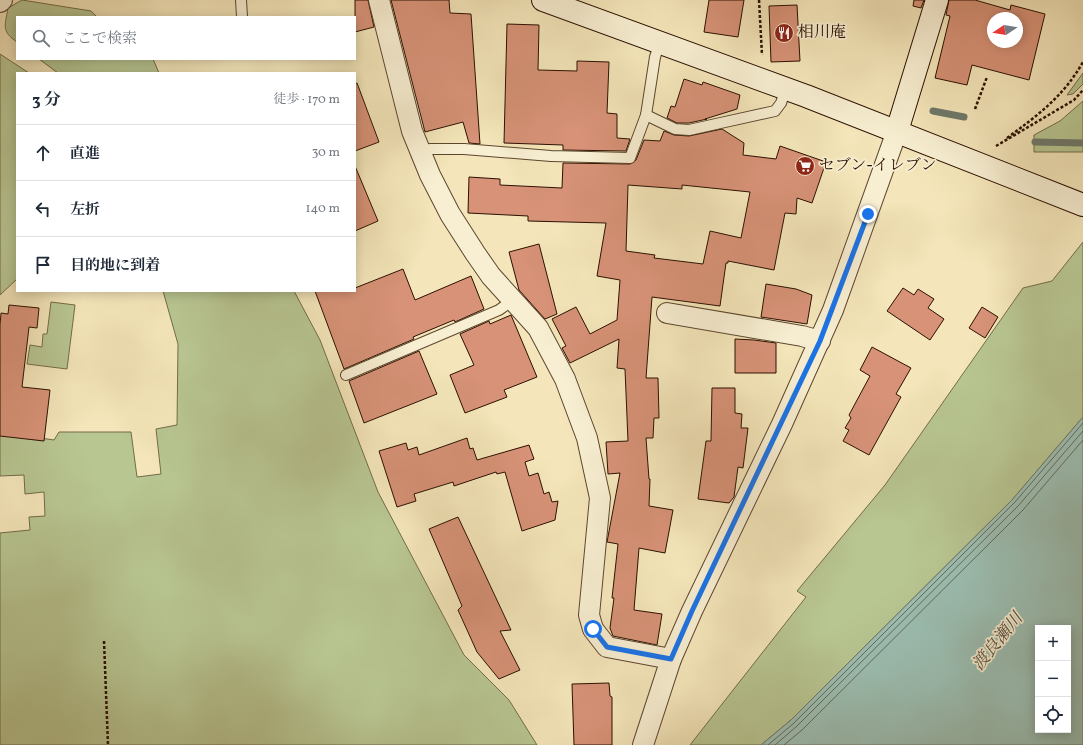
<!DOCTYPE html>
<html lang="ja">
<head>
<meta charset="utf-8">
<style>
	body { margin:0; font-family:Vollkorn,"Noto Serif JP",serif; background:#f6f6f7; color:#1f2937 }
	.controls { position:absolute; right:12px; bottom:12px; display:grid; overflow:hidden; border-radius:0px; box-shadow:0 2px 10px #0003 }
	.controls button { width:36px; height:36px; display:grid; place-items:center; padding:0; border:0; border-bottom:1px solid #e0e1e3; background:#fff; color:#1f2937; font:20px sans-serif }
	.compass { position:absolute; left:987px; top:12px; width:36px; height:36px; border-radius:50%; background:#fff; box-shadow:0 2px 10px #0003; rotate:258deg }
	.stop { position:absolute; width:12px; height:12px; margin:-9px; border:3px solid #1a73e8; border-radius:50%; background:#fff }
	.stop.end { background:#1a73e8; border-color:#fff; box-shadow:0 1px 4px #0008 }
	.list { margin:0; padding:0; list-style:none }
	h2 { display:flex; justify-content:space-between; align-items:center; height:52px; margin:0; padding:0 16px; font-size:17px }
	h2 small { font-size:13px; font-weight:400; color:#747a83 }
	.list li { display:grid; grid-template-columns:26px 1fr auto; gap:12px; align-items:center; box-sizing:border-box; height:56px; padding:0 16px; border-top:1px solid #e0e1e3 }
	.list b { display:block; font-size:15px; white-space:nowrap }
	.list em { font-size:13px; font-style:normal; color:#747a83 }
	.icon { flex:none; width:22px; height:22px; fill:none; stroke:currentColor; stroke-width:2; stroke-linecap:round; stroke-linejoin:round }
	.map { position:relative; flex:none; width:1083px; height:745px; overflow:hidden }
	.search { position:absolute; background:#fff; box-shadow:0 2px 10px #0003; left:16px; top:16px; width:340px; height:44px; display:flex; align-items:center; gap:10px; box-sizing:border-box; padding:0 14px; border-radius:0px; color:#747a83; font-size:15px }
	.panel { position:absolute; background:#fff; box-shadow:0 2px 10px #0003; left:16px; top:72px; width:340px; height:220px; border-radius:0px }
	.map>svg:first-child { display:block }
	.green { fill:#b8c692; stroke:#726b49 }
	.water { fill:#9cbfb3; stroke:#6f796b; fill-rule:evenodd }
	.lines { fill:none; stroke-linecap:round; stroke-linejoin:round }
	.shore { stroke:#64685a; stroke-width:1 }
	.stream { stroke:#6f796b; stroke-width:7 }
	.building { fill:#d79277; stroke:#2b1000; fill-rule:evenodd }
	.lane-casing { stroke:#5d462e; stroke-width:12 }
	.street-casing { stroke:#5d462e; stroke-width:22 }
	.secondary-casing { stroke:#2b1000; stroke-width:24 }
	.path { stroke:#2b1000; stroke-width:2.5; stroke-dasharray:3 2; stroke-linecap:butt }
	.lane { stroke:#f8efd2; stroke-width:10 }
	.street { stroke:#f8efd2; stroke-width:20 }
	.secondary { stroke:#f8efd2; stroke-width:22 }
	.route { stroke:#1a73e8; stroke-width:5 }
	.labels { text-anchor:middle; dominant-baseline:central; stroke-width:3.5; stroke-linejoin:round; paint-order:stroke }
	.poi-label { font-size:16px; fill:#2b1000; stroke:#f8efd2; text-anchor:start }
	.water-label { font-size:17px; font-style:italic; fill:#534d3f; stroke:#f8efd2 }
</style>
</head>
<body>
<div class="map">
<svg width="1083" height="745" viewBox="0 0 1083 745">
	<rect width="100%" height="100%" fill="#f4e6ba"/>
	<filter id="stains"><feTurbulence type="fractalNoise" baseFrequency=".005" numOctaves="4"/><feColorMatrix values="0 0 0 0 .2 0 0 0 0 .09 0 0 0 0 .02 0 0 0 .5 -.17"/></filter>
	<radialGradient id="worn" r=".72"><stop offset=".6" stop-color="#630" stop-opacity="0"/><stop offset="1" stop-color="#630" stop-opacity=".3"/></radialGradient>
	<g class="green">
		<path d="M 22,0 L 91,11 L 97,17 L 17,17 L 17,42 C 1,31 5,26 8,8 Z"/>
		<polygon points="0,54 29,73 17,73 17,279 0,295"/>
		<polygon points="39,59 153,59 159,73 58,73"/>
		<polygon points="1083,73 1083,84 1073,94 1067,95"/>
		<polygon points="1083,101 1083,152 1034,152 1034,135 1060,121"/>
		<polygon points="1083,242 1083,417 1012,500 791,720 761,745 690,745 806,597 797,591 885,485 1023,288 1052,281"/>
		<polygon points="163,291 294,291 320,340 378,492 464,655 509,700 537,745 0,745 0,533 30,530 29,517 45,516 44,492 25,494 24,475 0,476 0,432 54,440 59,432 131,432 137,477 161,474 156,429 177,425 178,344"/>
		<polygon points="51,302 75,305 67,369 27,364 30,345 42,347 43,334 47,334"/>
	</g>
	<path class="water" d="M 1083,417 L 1083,745 L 761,745 L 791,720 L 1012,500 ZM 1038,628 L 1068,628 L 1068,730 L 1038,730 Z"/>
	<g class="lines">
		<g class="shore">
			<polyline points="768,745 794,723 1015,502 1083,423"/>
			<polyline points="775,745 797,726 1018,506 1083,431"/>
			<polyline points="784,745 802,730 1023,510 1083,440"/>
		</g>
		<g class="stream">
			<polyline points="933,111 964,117"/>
			<polyline points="1035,142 1083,143"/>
		</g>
	</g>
	<g class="building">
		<polygon points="355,0 368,0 374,27 355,32"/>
		<polygon points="391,0 449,0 450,13 471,14 480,144 469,143 463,122 425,132"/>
		<polygon points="709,0 744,0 738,37 704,32"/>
		<polygon points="914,0 924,0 921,8 913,6"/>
		<path d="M 949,0 L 975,0 L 1010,10 L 1011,5 L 1045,14 L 1029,80 L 972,65 L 967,85 L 935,78 L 950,16 L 946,15 ZM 993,18 L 1017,18 L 1017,42 L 993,42 Z"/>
		<polygon points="797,5 800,61 771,62 769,6"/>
		<polygon points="507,24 539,25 538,70 577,71 577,61 609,62 607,113 617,114 617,138 630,139 626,151 563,150 563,145 504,143"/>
		<polygon points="684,79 702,85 703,82 740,95 737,109 705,119 707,119 689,123 677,123 667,118 671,106 675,107"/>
		<polygon points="357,83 379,142 355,151 355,84"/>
		<path d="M 722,129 L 744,143 L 743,155 L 776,159 L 780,146 L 826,162 L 812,203 L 797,198 L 796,214 L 785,213 L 774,270 L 728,261 L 728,263 L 726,263 L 720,306 L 652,297 L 646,378 L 658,378 L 659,418 L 654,418 L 653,438 L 646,438 L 649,479 L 650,479 L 649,506 L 673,510 L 665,553 L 639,548 L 634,610 L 662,614 L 657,645 L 613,636 L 610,628 L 614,598 L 612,598 L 618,544 L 607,542 L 620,473 L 608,474 L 606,442 L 628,441 L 625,369 L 617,368 L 619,339 L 570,363 L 562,348 L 566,346 L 552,319 L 576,307 L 590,334 L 617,320 L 620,280 L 597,276 L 606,223 L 528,221 L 528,216 L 468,213 L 469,177 L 500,179 L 500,185 L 562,188 L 563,163 L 630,164 L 636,160 L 644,140 L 660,141 L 664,131 L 674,135 L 689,136 ZM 628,185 L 682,189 L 682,185 L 750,192 L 741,238 L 710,231 L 703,264 L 654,258 L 655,255 L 626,251 Z"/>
		<polygon points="355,166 378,221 355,231"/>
		<polygon points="539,244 557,314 545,319 519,290 509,252"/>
		<polygon points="403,269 415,300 471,276 484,309 455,322 454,320 413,337 414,339 344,369 315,291 355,291 355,288"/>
		<polygon points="766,284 796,289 812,295 807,324 761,317"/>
		<polygon points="903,288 914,295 918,289 934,299 928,308 944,319 930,340 887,311"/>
		<polygon points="9,305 39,308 37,328 29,327 22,387 50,390 44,441 0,436 0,325 1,313 8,314"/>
		<polygon points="982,307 998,317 985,338 969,328"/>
		<polygon points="511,315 537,377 504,390 507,397 465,413 450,375 474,365 460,334 489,321 490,324"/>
		<polygon points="735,339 754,340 776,343 776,373 735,373"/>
		<polygon points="872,347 911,368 896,394 901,397 869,455 843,441 849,430 845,428 851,418 849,415 870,376 860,370"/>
		<polygon points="419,351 437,394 364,423 349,381"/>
		<polygon points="712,388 735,388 735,413 742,414 741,428 748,428 743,468 738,467 734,497 729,503 698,499 706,441 711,441"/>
		<polygon points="467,438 470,449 473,448 477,460 529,445 534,459 525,462 529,476 538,473 544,494 549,492 552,502 558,501 555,520 522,531 505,472 497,474 496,472 454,486 453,482 414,494 416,501 397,507 379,451 406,443 408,450 417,447 419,455"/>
		<polygon points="458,517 511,630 500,631 520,670 499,679 477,652 458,610 462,606 429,529"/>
		<polygon points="609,683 610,696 612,697 612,745 574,745 572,684"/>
	</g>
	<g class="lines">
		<g class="lane-casing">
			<g id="lane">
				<polyline points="241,0 242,17"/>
				<polyline points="646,115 675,129 689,130 775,111 781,103 786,88"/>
				<polyline points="420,152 430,149 464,149 551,156 630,158 646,115 655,57 660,42"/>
				<polyline points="346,375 499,310 513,300"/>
			</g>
		</g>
		<g class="street-casing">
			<g id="street">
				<polyline points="379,0 412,131 430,175 450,214 475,253 491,276 538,328 565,379 587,438 600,498 589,615 593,629 607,647 671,659"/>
				<polyline points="0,2 2,0"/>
				<polyline points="667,313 802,336 820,341"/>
				<polyline points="643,745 671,659 692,611 782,424 833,310 897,131"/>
			</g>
		</g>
		<g class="secondary-casing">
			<g id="secondary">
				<polyline points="543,0 806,96 1083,205"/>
				<polyline points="897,131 937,0"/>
			</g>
		</g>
		<g class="path">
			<polyline points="759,0 762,55"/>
			<polyline points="975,109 987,77"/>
			<path d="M 1007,138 C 1038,115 1063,97 1083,62"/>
			<polyline points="996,146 1074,100 1083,90"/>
			<polyline points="104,641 108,745"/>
		</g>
		<use href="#lane" class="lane"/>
		<use href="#street" class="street"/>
		<use href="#secondary" class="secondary"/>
	</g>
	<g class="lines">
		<polyline class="route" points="593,629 607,647 671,659 692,611 820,341 868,214"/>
	</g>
	<defs>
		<g id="restaurant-disc" transform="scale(1)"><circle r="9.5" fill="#8f2418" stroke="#f8efd2"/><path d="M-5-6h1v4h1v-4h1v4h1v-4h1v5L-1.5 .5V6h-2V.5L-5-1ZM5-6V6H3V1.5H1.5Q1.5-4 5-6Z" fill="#fff"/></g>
		<g id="supermarket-disc" transform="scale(1)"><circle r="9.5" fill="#8f2418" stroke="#f8efd2"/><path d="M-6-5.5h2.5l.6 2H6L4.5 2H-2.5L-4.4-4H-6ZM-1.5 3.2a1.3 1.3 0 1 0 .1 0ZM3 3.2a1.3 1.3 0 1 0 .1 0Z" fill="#fff"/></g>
	</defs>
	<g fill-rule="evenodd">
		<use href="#restaurant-disc" x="784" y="33"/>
		<use href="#supermarket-disc" x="805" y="166"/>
	</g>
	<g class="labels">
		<g class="poi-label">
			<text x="798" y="33">相川庵</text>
			<text x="819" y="166">セブン-イレブン</text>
		</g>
		<g class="water-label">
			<text transform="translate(998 642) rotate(-51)">渡良瀬川</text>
		</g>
	</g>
	<rect width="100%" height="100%" filter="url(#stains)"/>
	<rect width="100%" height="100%" fill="url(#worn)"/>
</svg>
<div class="controls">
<button>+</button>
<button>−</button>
<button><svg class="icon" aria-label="locate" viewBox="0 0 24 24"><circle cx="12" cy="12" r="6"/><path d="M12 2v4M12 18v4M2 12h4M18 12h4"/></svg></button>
</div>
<svg class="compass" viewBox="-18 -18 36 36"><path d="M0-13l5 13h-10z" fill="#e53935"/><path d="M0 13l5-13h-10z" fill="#747a83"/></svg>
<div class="stop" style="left:593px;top:629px"></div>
<div class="stop end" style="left:868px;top:214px"></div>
<div class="search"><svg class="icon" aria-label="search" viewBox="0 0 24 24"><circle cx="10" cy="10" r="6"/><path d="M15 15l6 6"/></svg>ここで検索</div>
<section class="panel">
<h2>3 分<small>徒歩 · 170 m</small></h2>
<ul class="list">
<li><svg class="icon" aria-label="ahead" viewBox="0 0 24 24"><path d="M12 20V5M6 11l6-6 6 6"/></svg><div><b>直進</b></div><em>30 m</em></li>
<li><svg class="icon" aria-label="left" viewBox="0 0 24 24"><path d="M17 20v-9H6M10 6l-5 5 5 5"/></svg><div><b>左折</b></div><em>140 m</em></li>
<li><svg class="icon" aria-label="arrive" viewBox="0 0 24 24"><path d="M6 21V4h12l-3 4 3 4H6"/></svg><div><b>目的地に到着</b></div></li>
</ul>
</section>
</div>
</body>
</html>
